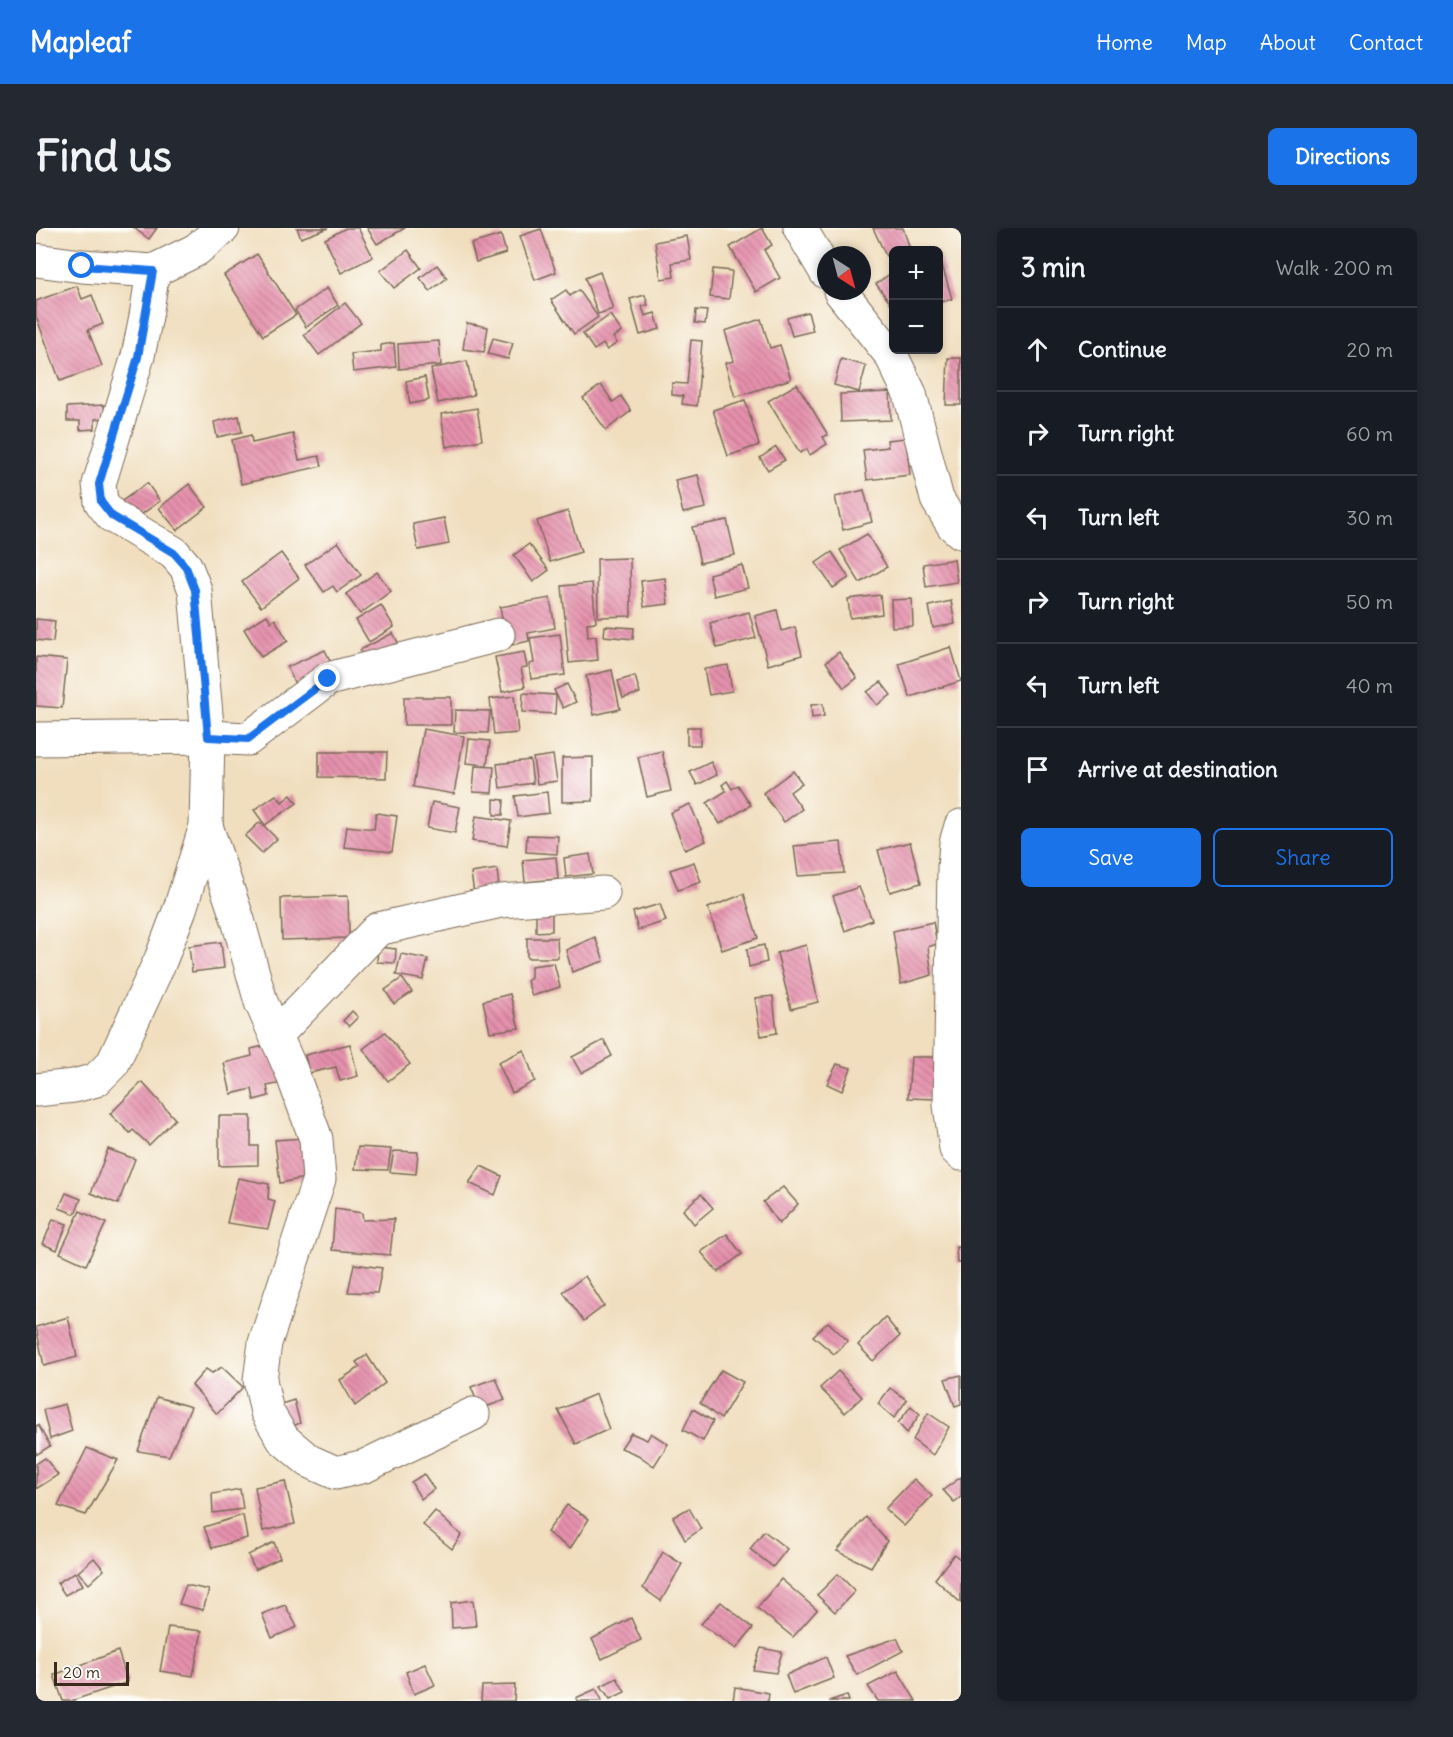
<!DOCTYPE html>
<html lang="en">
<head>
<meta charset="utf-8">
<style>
	body { margin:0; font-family:Delius,sans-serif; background:#242831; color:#f1f3f6 }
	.controls { position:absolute; right:18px; top:18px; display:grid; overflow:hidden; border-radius:9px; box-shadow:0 3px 9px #0003 }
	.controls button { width:54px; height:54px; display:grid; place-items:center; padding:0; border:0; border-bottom:2px solid #363941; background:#171b24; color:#f1f3f6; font:30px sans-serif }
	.compass { position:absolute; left:781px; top:18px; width:54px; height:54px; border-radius:50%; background:#171b24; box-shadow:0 3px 9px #0003; rotate:144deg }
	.scale { position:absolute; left:18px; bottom:15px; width:75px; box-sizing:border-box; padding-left:6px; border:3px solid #3b2a1e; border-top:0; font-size:16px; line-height:21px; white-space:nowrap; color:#3b2a1e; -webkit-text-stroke:4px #fdfcf7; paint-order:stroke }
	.stop { position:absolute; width:18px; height:18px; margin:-14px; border:4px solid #1a73e8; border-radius:50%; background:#fff }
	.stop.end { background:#1a73e8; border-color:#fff; box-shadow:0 2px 6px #0008 }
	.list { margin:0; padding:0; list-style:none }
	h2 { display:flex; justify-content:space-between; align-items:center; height:78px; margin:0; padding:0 24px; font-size:26px }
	h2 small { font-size:20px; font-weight:400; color:#9ea1a6 }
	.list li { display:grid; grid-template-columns:39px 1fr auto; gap:18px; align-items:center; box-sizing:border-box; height:84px; padding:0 24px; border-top:2px solid #363941 }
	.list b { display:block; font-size:22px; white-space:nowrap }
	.list em { font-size:20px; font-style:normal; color:#9ea1a6 }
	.actions { display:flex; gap:12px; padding:18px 24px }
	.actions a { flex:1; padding:14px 0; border:2px solid #1a73e8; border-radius:9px; text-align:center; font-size:21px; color:#1a73e8 }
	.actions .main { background:#1a73e8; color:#fff }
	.icon { flex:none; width:33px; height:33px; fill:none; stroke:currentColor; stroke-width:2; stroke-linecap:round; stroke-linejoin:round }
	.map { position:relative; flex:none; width:925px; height:1473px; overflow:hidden; border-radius:9px }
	header { display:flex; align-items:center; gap:36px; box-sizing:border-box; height:84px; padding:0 30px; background:#1a73e8; color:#fff }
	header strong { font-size:28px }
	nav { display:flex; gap:33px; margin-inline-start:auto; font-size:21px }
	.intro { display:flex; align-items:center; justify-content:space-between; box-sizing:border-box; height:144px; padding:0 36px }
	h1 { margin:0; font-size:42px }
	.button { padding:15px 27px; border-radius:9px; background:#1a73e8; color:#fff; font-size:21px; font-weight:700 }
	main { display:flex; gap:36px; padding:0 36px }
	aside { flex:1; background:#171b24; border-radius:9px; box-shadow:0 3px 9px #0003 }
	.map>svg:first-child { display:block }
	.building { fill:url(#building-back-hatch) }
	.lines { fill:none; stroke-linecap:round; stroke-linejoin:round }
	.minor-casing { stroke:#7a6956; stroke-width:35 }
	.minor { stroke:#fff; stroke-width:33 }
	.route { stroke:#1a73e8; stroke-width:8 }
</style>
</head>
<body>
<header>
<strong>Mapleaf</strong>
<nav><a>Home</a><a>Map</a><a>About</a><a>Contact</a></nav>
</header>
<div class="intro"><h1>Find us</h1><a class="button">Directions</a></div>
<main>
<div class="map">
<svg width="925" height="1473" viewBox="0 0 925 1473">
	<defs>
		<pattern id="building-back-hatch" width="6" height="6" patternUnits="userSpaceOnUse" patternTransform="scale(1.5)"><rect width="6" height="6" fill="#e691ad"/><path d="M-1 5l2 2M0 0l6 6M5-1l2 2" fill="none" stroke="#bc778c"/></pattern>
	</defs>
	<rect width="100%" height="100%" fill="#fdfcf7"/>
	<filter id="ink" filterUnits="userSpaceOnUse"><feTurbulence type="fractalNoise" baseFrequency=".0167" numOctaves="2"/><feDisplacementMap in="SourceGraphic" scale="12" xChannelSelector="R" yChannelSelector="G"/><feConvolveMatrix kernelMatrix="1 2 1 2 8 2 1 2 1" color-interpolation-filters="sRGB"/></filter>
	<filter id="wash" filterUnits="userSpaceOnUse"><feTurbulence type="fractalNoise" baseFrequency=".008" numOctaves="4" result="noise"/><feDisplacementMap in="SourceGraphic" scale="24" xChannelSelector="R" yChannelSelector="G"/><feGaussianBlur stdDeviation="1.35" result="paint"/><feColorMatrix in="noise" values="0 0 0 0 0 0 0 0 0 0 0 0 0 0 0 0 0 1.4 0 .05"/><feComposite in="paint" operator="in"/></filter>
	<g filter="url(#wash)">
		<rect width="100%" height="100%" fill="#f0debe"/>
		<g id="blocks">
			<g class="building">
				<polygon points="98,0 121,0 113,11"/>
				<polygon points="261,0 292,0 265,10"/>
				<polygon points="310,0 322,0 337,29 305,45 289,11"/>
				<polygon points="331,0 369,0 341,16"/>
				<polygon points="726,0 736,17 728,22 744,50 720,64 694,19"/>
				<polygon points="837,0 867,0 873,18 863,22 858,22 858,25 850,28"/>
				<polygon points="505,1 520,44 499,52 484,8"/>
				<polygon points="465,7 470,25 440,34 435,16"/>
				<polygon points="651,8 655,32 636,35 638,49 625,51 619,14"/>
				<polygon points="372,22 385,40 358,60 344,43"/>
				<polygon points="902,23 916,71 902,75"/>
				<polygon points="221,26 260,87 227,108 188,47"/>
				<polygon points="401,37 411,50 394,63 384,50"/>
				<polygon points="677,41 696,43 693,71 674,69"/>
				<polygon points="858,43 858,80 840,56"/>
				<polygon points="564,44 577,81 562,86 549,50"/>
				<polygon points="41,58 46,71 56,67 67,96 52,102 66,138 24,153 0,88 0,73"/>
				<polygon points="291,60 302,77 270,99 259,82"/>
				<polygon points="530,62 534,68 543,62 562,89 538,106 515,72"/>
				<polygon points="609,67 612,77 606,78 609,88 619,85 624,101 604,107 594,71"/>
				<polygon points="309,75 325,95 283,127 268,107"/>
				<polygon points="660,82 671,83 669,96 659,95"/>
				<polygon points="772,84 777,103 756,108 751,90"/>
				<polygon points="574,87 586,104 577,109 581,115 571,122 567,116 558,122 547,106"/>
				<polygon points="725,91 734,120 744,117 755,151 699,169 689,135 698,133 689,103"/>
				<polygon points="431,95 452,99 448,124 427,121"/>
				<polygon points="457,110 477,115 472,131 452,126"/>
				<polygon points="655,112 666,113 661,178 646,176 647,168 636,167 636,155 651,156"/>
				<polygon points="403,113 405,137 363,141 362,116"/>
				<polygon points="358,115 360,139 317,144 315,126 345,123 345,117"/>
				<polygon points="912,130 925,130 925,177 910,177"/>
				<polygon points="805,131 830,138 823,164 798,157"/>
				<polygon points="431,133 438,167 402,175 395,141"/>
				<polygon points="389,149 393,172 374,176 370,153"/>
				<polygon points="761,156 792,207 787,209 791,216 774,227 771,221 764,225 732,173"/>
				<polygon points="565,157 577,174 585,168 595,183 570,202 547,170"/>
				<polygon points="854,164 855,192 805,194 804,166"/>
				<polygon points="709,172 723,217 692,228 677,182"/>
				<polygon points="68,177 69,190 59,191 59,201 44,202 44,193 31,193 31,179"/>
				<polygon points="441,180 446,212 410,219 405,186"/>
				<polygon points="203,188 206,204 181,209 178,194"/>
				<polygon points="257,206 263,232 283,228 286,238 205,256 196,212 215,207 216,215"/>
				<polygon points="870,210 874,247 831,252 827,222 852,219 851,212"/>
				<polygon points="740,219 749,232 732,242 724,230"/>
				<polygon points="662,247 670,280 647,285 639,252"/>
				<polygon points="111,255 124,273 95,294 82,276"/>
				<polygon points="153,256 171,279 141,302 123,280"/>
				<polygon points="828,262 836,294 807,302 799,269"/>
				<polygon points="532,283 545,324 514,334 501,293"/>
				<polygon points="408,290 413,316 382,322 377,296"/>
				<polygon points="691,292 699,327 664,335 656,299"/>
				<polygon points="831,306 851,339 824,355 804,322"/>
				<polygon points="302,314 325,347 301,364 297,358 288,364 269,337"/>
				<polygon points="493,316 513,342 497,354 478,327"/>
				<polygon points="796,324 813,350 797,360 780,335"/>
				<polygon points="245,325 263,350 225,379 206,354"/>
				<polygon points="594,330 595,388 562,389 561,331"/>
				<polygon points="918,331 921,354 890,359 887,336"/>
				<polygon points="706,337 712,360 678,368 673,346"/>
				<polygon points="341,344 355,363 324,386 310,366"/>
				<polygon points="629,350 632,376 608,379 605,353"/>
				<polygon points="556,355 560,394 551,395 552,409 560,408 562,432 533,435 526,358"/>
				<polygon points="844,367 846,386 814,390 812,371"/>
				<polygon points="514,370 519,400 492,405 493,413 471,418 464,379"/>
				<polygon points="876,371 877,398 856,399 855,372"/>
				<polygon points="915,373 919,396 897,400 893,378"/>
				<polygon points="345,377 358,399 333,414 320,392"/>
				<polygon points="741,382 746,403 759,399 766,427 732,437 719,388"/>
				<polygon points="713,384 720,410 681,420 674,395"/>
				<polygon points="231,387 235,394 239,391 252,413 225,429 208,401"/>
				<polygon points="0,391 19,393 17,414 0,412"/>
				<polygon points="569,398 598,400 597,411 568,408"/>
				<polygon points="357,405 366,422 332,439 324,422"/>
				<polygon points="524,406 529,447 495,451 493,436 498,435 494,410"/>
				<polygon points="915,419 925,453 874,469 863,436"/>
				<polygon points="289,422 298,441 260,458 251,439"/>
				<polygon points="488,424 491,439 485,440 489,459 466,464 459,429"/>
				<polygon points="803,424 821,450 808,460 790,434"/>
				<polygon points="0,429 31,432 26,480 0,478"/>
				<polygon points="692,437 696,463 673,467 668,441"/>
				<polygon points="576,442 584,481 558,487 550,448"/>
				<polygon points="599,448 604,465 587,470 582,453"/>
				<polygon points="845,454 855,467 841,477 831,464"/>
				<polygon points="531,456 540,474 527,480 518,462"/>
				<polygon points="487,465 520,467 519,486 486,484"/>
				<polygon points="478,468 482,505 458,507 454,471"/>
				<rect x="368" y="469" width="47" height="28"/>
				<polygon points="787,476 788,488 776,490 775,477"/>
				<polygon points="419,482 454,483 452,505 418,504"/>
				<rect x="651" y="499" width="13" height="18"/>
				<polygon points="387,501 428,508 418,566 377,559"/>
				<polygon points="433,511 454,513 451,537 430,535"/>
				<polygon points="626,523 635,563 611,569 602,529"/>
				<polygon points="283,524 351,524 350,550 283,549"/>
				<polygon points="517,527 521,553 501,556 497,530"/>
				<polygon points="557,529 557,573 526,574 526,530"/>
				<polygon points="494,532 497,555 464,560 461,536"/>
				<polygon points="675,534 681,547 661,557 654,544"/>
				<polygon points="439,538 458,539 456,565 437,564"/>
				<polygon points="757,543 766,555 754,564 766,581 748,594 727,565"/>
				<polygon points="691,553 696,561 702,557 715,577 684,596 671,575 690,563 686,557"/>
				<polygon points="511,564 513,585 482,589 479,568"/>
				<polygon points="240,567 246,574 255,567 261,575 229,597 218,582"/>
				<polygon points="458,571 468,572 467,587 458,587"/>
				<polygon points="396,574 424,579 419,605 391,600"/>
				<polygon points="654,576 670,613 649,622 634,585"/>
				<polygon points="340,585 361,588 356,624 308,619 311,598 338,601"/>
				<polygon points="440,588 475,593 471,618 436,613"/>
				<polygon points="224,594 241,611 226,625 209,608"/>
				<polygon points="491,607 522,608 521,626 490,624"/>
				<polygon points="805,614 808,645 762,648 758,618"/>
				<polygon points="874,614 885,655 854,664 842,622"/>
				<polygon points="554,626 557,646 530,649 528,630"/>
				<polygon points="520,629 522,651 489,654 487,632"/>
				<polygon points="658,634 665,654 642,662 634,642"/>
				<polygon points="461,641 464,669 439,672 435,645"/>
				<polygon points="823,659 836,692 809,703 797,668"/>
				<polygon points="708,666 722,710 686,722 672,680"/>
				<polygon points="312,668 313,710 246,712 245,670"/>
				<polygon points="624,676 630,693 602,702 597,684"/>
				<polygon points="500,683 516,683 516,703 500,704"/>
				<polygon points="897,694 901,716 892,719 896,747 865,756 857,703"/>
				<polygon points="559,709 568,733 536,744 530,722"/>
				<polygon points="491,710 521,710 522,730 491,730"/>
				<polygon points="185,714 188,740 156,744 153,718"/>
				<polygon points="728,717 731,734 713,739 711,721"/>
				<polygon points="770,717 782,774 755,781 741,725"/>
				<polygon points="342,719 360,721 359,735 341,734"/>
				<polygon points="365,726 392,731 387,752 360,747"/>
				<polygon points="518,735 524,759 496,768 491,753 495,750 495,738"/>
				<polygon points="366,750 376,764 358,776 349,762"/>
				<polygon points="474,766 483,800 454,804 447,773"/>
				<polygon points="737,768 741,805 725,808 719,770"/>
				<polygon points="316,783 322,789 313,798 307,793"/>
				<polygon points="349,804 374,836 352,853 327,821"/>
				<polygon points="568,812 576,828 545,845 536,829"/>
				<polygon points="236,816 246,855 231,858 233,868 218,872 216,861 195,866 188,835 216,828 215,821"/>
				<polygon points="314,816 322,848 304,853 300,839 273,845 269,827"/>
				<polygon points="488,822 499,853 476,865 462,834"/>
				<polygon points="875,829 902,829 900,871 872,870"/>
				<polygon points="801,836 815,840 806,863 791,856"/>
				<polygon points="106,854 139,891 113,917 97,902 94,905 74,886"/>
				<polygon points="183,888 215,888 215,918 222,918 222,937 183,938"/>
				<polygon points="268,910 273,949 244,955 239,912"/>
				<polygon points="322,919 355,921 352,942 319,941"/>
				<polygon points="72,921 99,931 82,976 55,965"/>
				<polygon points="358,923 382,924 380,946 354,944"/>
				<polygon points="445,938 466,948 459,967 433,955"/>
				<polygon points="202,950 233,956 232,971 239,973 232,1001 191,995"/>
				<polygon points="747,959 762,976 743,996 727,974"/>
				<polygon points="30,965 45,971 39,986 23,980"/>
				<polygon points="665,966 677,980 658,996 647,982"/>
				<polygon points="299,981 326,985 327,992 358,991 354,1027 296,1022"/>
				<polygon points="44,983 70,995 50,1037 24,1025"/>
				<polygon points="17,991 31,996 21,1022 7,1016"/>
				<polygon points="691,1006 706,1026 682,1044 665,1024"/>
				<polygon points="920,1019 925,1019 925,1035 921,1035"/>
				<polygon points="318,1036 346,1040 341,1065 312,1064"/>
				<polygon points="549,1048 568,1078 548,1093 527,1064"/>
				<polygon points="32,1089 41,1129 8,1138 0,1099"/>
				<polygon points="849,1089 864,1108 837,1133 822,1117"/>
				<polygon points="792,1094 812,1113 798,1126 777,1108"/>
				<polygon points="331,1127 349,1155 319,1178 304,1152 324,1139 320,1134"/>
				<polygon points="186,1139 207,1159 181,1186 156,1157 170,1141 176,1145"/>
				<polygon points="685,1142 707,1154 685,1191 664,1175"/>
				<polygon points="802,1143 826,1169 809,1185 784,1160"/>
				<polygon points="925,1147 925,1176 919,1178 909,1151"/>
				<polygon points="460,1150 469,1172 444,1181 435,1159"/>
				<polygon points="854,1160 871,1172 858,1190 842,1176"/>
				<polygon points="560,1166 573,1201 540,1216 522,1182"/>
				<polygon points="121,1169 155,1179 133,1228 102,1223"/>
				<polygon points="258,1172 264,1195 247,1202 239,1178"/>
				<polygon points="29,1176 36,1203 14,1211 7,1182"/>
				<polygon points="875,1178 884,1186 871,1205 862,1195"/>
				<polygon points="657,1181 677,1193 667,1213 647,1202"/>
				<polygon points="892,1185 913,1199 897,1227 877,1212"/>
				<polygon points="2,1197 14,1218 0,1227 0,1198"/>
				<polygon points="595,1205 611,1212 615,1205 632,1216 618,1238 602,1227 585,1220"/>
				<polygon points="51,1220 82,1232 50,1287 22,1278"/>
				<polygon points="9,1230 22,1247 0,1261 0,1236"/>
				<polygon points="388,1246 398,1261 385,1271 375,1254"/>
				<polygon points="925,1249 925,1269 918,1274 907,1262"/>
				<polygon points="878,1251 896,1268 868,1298 849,1281"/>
				<polygon points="249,1253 259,1296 227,1303 219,1259"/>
				<polygon points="204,1261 207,1281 177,1285 176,1266"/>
				<polygon points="531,1277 553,1291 534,1321 511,1304"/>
				<polygon points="653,1280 665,1301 649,1312 637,1289"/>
				<polygon points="399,1283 425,1307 416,1321 387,1297"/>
				<polygon points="207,1287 211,1310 176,1320 168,1299"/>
				<polygon points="830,1289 851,1313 835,1339 801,1323"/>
				<polygon points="728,1303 751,1321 737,1339 714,1321"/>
				<polygon points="238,1314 244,1330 219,1342 212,1327"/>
				<polygon points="627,1324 646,1336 625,1373 607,1360"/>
				<polygon points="918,1326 925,1332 925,1375 899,1351"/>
				<polygon points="58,1330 68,1342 53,1356 42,1344"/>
				<polygon points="39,1344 47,1357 29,1367 21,1355"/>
				<polygon points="802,1346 819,1363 799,1384 781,1367"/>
				<polygon points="745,1351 781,1382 757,1409 721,1380"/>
				<polygon points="150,1357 173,1362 167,1382 143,1376"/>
				<polygon points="437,1372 440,1398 416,1400 415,1375"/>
				<polygon points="685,1374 717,1400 700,1421 665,1396"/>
				<polygon points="249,1377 261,1399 236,1410 226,1386"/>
				<polygon points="595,1390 605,1412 566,1431 556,1411"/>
				<polygon points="132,1399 166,1403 157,1448 124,1443"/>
				<polygon points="861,1410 867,1423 821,1447 809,1428"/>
				<polygon points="725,1420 746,1424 740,1445 717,1442"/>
				<polygon points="82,1423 92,1454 35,1473 27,1473 18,1447"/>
				<polygon points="790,1429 798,1450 757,1466 750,1447"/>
				<polygon points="389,1436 399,1457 378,1466 370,1444"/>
				<polygon points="862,1443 880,1473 842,1473 832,1458"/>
				<polygon points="581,1450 589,1464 574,1471 565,1458"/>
				<polygon points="479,1457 478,1473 445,1473 446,1458"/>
				<polygon points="699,1459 733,1465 732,1473 697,1473"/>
				<polygon points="560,1461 566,1472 565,1473 541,1473 540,1470"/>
				<polygon points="811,1467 813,1473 793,1473"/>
			</g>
		</g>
	</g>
	<g filter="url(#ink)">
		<use href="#blocks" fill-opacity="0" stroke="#7a6956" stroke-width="1.5"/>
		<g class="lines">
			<g class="minor-casing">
				<g id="minor">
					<polyline points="764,0 790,44"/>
					<polyline points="0,32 46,38 117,43 160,22 187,0"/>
					<polyline points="804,63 855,127 874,166 901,271 917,297 925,304"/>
					<polyline points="0,511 172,509 212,511 292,451 462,407"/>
					<polyline points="170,598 202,692 225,774 255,842 280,911 283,951 229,1115 224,1152 231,1184 247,1211 273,1233 300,1245 329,1238 437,1186"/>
					<polyline points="925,598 920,615 918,640 914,877 920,921 925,926"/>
					<polyline points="240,807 342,701 465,673 567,665"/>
					<polyline points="0,862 38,858 60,852 77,835 125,731 144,681 170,598 172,509 159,362 150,339 138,325 76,288 65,274 63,256 102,128 110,88 117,43"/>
				</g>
			</g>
			<use href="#minor" class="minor"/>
		</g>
	</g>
	<g class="lines" filter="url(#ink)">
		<polyline class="route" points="46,38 117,43 102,129 63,256 65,274 76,288 138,325 150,339 159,362 172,509 212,511 292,451"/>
	</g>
</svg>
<div class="controls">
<button>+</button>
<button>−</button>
</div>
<svg class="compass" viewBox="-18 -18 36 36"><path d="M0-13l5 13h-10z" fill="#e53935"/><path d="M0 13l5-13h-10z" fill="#9ea1a6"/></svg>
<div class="scale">20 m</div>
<div class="stop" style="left:46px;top:38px"></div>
<div class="stop end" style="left:292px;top:451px"></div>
</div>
<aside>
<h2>3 min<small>Walk · 200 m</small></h2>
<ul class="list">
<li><svg class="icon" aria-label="ahead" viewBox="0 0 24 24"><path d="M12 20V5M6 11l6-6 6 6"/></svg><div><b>Continue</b></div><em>20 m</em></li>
<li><svg class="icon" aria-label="right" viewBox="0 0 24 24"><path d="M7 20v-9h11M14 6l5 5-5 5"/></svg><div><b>Turn right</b></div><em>60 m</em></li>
<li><svg class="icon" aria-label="left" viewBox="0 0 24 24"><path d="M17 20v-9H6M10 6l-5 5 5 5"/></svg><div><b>Turn left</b></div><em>30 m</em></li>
<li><svg class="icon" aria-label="right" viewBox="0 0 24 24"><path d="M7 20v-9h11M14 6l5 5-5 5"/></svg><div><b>Turn right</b></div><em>50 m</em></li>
<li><svg class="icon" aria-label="left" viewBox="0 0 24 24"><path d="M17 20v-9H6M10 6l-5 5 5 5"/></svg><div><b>Turn left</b></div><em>40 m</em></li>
<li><svg class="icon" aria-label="arrive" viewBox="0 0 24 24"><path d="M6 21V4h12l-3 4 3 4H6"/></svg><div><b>Arrive at destination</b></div></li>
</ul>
<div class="actions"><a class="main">Save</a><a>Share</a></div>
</aside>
</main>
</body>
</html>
